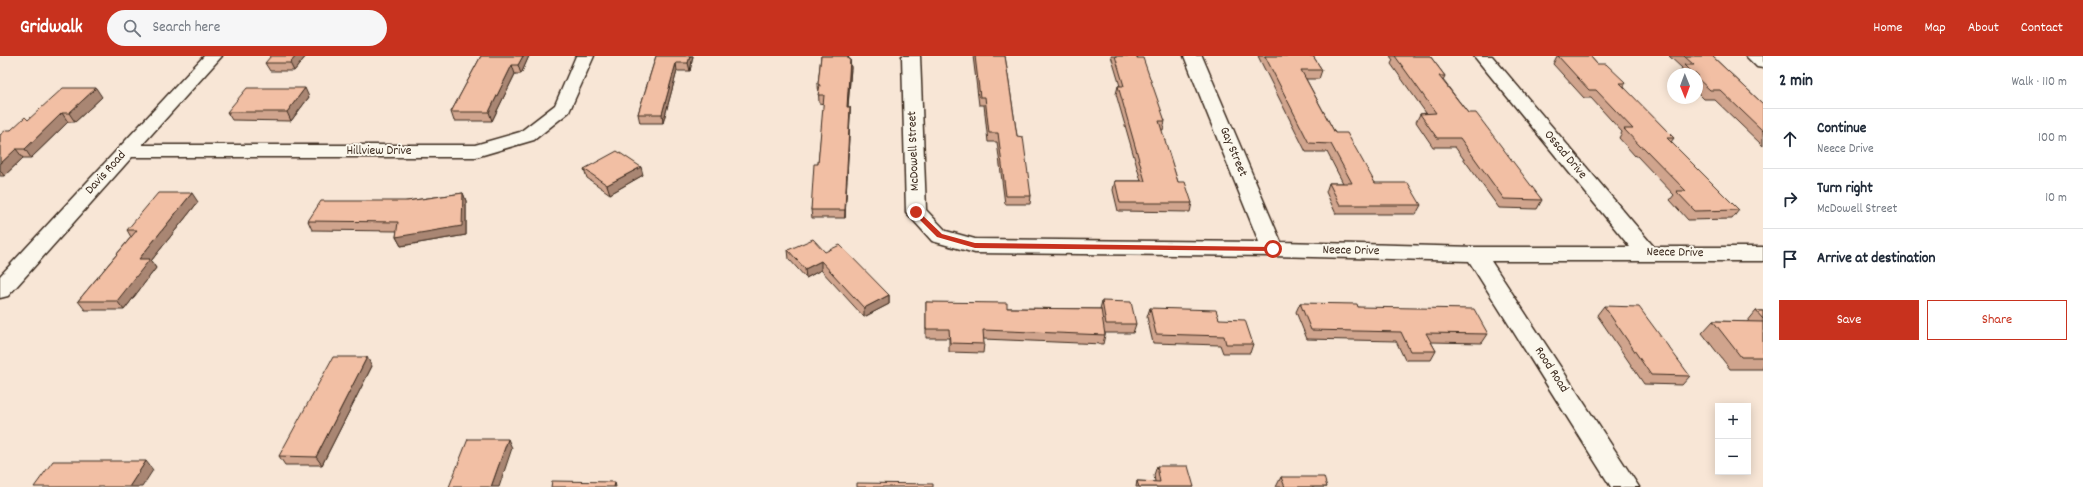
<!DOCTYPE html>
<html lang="en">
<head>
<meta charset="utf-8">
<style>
	body { margin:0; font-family:Dekko,sans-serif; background:#f6f6f7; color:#1f2937 }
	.controls { position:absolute; right:12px; bottom:12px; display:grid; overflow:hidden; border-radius:0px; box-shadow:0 2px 10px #0003 }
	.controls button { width:36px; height:36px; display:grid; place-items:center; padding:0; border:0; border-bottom:1px solid #e0e1e3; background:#fff; color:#1f2937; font:20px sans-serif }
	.compass { position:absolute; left:1667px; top:12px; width:36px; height:36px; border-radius:50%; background:#fff; box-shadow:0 2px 10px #0003; rotate:179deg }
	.stop { position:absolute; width:12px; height:12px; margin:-9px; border:3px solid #c8321e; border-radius:50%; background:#fff }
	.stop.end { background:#c8321e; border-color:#fff; box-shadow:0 1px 4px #0008 }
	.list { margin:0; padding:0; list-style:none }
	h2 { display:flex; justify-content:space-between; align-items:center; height:52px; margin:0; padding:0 16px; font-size:17px }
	h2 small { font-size:13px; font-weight:400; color:#747a83 }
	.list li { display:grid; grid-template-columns:26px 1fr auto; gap:12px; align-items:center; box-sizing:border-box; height:60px; padding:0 16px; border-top:1px solid #e0e1e3 }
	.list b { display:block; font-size:15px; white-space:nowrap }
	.list p { margin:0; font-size:13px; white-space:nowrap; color:#747a83 }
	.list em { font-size:13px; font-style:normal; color:#747a83 }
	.actions { display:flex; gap:8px; padding:12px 16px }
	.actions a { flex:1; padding:9px 0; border:1px solid #c8321e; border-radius:0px; text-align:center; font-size:14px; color:#c8321e }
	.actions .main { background:#c8321e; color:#fff }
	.icon { flex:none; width:22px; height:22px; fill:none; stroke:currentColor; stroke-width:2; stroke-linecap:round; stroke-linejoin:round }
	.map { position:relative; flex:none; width:1763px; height:431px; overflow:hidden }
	header { display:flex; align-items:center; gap:24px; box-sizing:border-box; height:56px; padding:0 20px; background:#c8321e; color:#fff }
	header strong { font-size:19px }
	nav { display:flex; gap:22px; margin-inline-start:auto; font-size:14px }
	.search { width:280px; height:36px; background:#f6f6f7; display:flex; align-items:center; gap:10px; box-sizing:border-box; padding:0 14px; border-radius:22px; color:#747a83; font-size:15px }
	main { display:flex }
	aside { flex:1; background:#fff }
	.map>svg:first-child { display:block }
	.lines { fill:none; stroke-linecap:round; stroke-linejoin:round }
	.street-casing { stroke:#3b2a1e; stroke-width:3 }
	.street { fill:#fbf7ec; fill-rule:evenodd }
	.wall { fill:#d0a48d; stroke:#3b2a1e }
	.shaded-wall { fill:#a98673; stroke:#3b2a1e }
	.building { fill:#f2bfa4; stroke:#3b2a1e }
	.route { fill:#c8321e }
	.labels { text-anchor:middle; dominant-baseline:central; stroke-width:4; stroke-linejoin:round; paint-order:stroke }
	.street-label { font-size:13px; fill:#3b2a1e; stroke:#fbf7ec }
</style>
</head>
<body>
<header>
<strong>Gridwalk</strong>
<div class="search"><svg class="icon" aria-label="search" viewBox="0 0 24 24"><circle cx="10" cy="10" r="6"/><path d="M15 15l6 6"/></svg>Search here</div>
<nav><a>Home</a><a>Map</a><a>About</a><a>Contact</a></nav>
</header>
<main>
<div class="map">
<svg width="1763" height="431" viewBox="0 0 1763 431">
	<rect width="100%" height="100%" fill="#f8e6d6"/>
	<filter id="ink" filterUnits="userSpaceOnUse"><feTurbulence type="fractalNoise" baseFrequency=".025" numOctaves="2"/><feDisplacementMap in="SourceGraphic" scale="8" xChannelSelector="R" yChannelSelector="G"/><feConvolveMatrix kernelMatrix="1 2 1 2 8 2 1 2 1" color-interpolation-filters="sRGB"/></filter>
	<g filter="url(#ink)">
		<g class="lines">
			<g class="street-casing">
				<g id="street">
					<polygon points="204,0 222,0 142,89 475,89 520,76 555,49 576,0 594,0 569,56 534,84 476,101 132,101 8,240 0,242 0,220"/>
					<polygon points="902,0 920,0 926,154 946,175 975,183 1259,186 1184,0 1202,0 1281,186 1475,191 1630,191 1474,0 1492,0 1654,191 1763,191 1763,205 1491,205 1639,431 1611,431 1469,205 1273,200 975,197 932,185 906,156"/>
					<polygon points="1746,0 1763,0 1763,12 1757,11"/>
				</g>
			</g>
			<use href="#street" class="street"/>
		</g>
		<g class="wall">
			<polygon points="306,0 294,15 270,15 265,7"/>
			<polygon points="481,0 529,0 521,18 515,18 492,65 454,65 451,56"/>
			<polygon points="656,0 693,0 690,15 677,15 663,67 640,67 638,58"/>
			<polygon points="821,0 849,0 848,3 850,3 851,12 848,51 850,51 850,60 845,162 812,162 811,154 818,108 824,48 819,47 818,28"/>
			<polygon points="973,0 1005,0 1017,80 1031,140 1030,148 1005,148 997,86 988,86 984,49 979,49"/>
			<polygon points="1111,0 1137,0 1165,65 1163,74 1161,74 1178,126 1192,147 1190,156 1118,155 1113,134 1115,125 1141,125 1116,38 1118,30 1120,30"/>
			<polygon points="1258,0 1313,0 1322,14 1319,23 1306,23 1335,77 1375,127 1421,149 1416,158 1336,158 1326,136 1329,127 1343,127 1327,96 1306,96"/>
			<polygon points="1390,0 1430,0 1445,20 1443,24 1468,57 1542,144 1537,153 1499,152 1455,91 1433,91 1416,66 1420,58 1426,57 1391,8 1393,4"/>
			<polygon points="1557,0 1590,0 1597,8 1626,27 1623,31 1674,82 1671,86 1739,154 1732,163 1688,164 1670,144 1674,139 1637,100 1635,100 1619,82 1622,76 1591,42 1584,42 1553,8"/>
			<polygon points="1669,0 1712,0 1763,48 1763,90 1714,43 1704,43 1697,36 1697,18 1679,18 1682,12"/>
			<polygon points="102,41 75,66 68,66 31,102 23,102 4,120 0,120 0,79 11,74 28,64"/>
			<polygon points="309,41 291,65 232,64 227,56"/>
			<polygon points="584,113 643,119 610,138 587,122"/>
			<polygon points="463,137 466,145 466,179 401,190 396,181 397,175 312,174 308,165 407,145"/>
			<polygon points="198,146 151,205 156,212 124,254 85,254 78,245 131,181 127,174"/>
			<polygon points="788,194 825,196 889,239 889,248 864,261 821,214 806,222 789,203"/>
			<polygon points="1102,245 1136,268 1133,277 1105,277 1105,279 1103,288 983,283 984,288 983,297 949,296 949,282 926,282 926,246 1007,252 1100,253"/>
			<polygon points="1300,247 1358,251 1488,278 1482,287 1431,286 1436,295 1431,304 1405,304 1396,285 1307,283 1296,256"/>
			<polygon points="1604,250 1690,320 1682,329 1644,328 1597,259"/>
			<polygon points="1150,252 1219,263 1253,288 1250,297 1223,297 1220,289 1153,287 1147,261"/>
			<polygon points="1756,255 1763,255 1763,313 1730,313 1702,277 1713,265 1747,266"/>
			<polygon points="372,310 322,409 285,409 279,400"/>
			<polygon points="1157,410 1194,431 1136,431 1137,425 1155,426 1154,419"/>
			<polygon points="1281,421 1327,431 1276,431"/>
		</g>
		<g class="shaded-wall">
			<polygon points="296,0 306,0 294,15 290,7"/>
			<polygon points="523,0 529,0 521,18 518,9"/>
			<polygon points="690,0 693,0 690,15 688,7"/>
			<polygon points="850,3 851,12 847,60 847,51"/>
			<polygon points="676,7 677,15 663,67 662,58"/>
			<polygon points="512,9 515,18 492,65 489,56"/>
			<polygon points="96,32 102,41 75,66 69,57"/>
			<polygon points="305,32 309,41 291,65 287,56"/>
			<polygon points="850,51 850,60 845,162 845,154"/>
			<polygon points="62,57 68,66 31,102 25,93"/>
			<polygon points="16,93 23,102 4,120 0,114 0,108"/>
			<polygon points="641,111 643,119 610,138 607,129"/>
			<polygon points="192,137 198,146 151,205 156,212 124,254 117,245 139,203"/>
			<polygon points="463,137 466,145 466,179 401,190 396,181"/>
			<polygon points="821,205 821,214 806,222 805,213"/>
			<polygon points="889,239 889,248 864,261 864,252"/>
			<polygon points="367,301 372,310 322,409 316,401"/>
			<polygon points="508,383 512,392 499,431 491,431"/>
			<polygon points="146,405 153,414 142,431 129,431"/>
			<polygon points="615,426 616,431 614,431"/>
		</g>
		<g class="building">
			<polygon points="271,0 296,0 290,7 265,7"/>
			<polygon points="481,0 523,0 518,9 512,9 489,56 451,56"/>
			<polygon points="656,0 690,0 688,7 676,7 662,58 638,58"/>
			<polygon points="821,0 848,0 848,3 850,3 847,51 850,51 845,154 811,154 814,108 818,108 824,39 818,39 820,29 818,28"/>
			<polygon points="975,0 1005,0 1017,80 1023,81 1031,140 1006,140 998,77 989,77 985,41 980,41"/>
			<polygon points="1115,0 1137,0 1137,2 1143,2 1165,65 1159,65 1178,126 1185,126 1192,147 1120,147 1115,125 1145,125 1118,30 1124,30"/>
			<polygon points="1265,0 1313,0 1322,14 1301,14 1335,77 1347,77 1375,127 1408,127 1421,149 1340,149 1329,127 1352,127 1331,88 1309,87"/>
			<polygon points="1395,0 1430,0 1445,20 1439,20 1468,57 1476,57 1542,144 1504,143 1460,82 1437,82 1420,58 1436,57"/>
			<polygon points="1558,0 1590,0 1597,8 1606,8 1626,27 1620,27 1674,82 1667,82 1739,154 1695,155 1676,135 1686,135 1643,91 1641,91 1624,73 1633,73 1596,34 1589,34"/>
			<polygon points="1684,0 1712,0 1763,48 1763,75 1720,34 1710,34 1697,22 1697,18 1693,18 1684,9 1694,9"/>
			<polygon points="63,32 96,32 69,57 62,57 25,93 16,93 0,108 0,79 6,74 11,74 25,61 28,64"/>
			<polygon points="247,32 305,32 287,56 227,56"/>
			<polygon points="617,95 641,111 607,129 584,113"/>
			<polygon points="158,137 192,137 139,203 150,203 117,245 78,245 137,174 127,174"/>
			<polygon points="463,137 462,170 396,181 398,166 308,165 321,145 407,145"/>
			<polygon points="813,183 825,196 840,189 889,239 864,252 821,205 805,213 788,194"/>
			<polygon points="1102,245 1131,246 1136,268 1106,268"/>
			<polygon points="926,246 1007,247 1007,252 1101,253 1105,279 983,274 984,288 950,287 949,273 926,273"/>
			<polygon points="1300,247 1357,248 1358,251 1474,253 1488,278 1426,277 1436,295 1410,295 1401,276 1311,274"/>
			<polygon points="1604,250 1639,251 1690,320 1651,319"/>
			<polygon points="1150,252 1216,254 1219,263 1245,264 1253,288 1226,288 1224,280 1156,278"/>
			<polygon points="1756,255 1763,255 1763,263"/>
			<polygon points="1713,265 1763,266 1763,301 1741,301"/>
			<polygon points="333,301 367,301 316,401 279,400"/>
			<polygon points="468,383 508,383 491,431 449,431"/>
			<polygon points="53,405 146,405 129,431 34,431"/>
			<polygon points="1157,410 1188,410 1194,431 1139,431 1137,425 1160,426"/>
			<polygon points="1281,421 1324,421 1327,431 1285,431"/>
			<polygon points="552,425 615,426 614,431 551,431"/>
			<polygon points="857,427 933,428 933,431 857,431"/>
		</g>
	</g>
	<polygon class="route" points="914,155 918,155 942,178 975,187 1273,191 1276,193 1273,195 975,192 937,181 914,158"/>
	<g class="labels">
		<g class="street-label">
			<text x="379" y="95">Hillview Drive</text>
			<text transform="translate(914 95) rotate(-92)">McDowell Street</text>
			<text transform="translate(1233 96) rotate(67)">Gay Street</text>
			<text transform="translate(1565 99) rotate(50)">Ossad Drive</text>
			<text transform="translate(106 117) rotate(-48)">Davis Road</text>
			<text transform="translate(1351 195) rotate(1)">Neece Drive</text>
			<text transform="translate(1675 197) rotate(1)">Neece Drive</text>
			<text transform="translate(1551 314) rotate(57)">Rood Road</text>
		</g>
	</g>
</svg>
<div class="controls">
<button>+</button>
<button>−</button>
</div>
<svg class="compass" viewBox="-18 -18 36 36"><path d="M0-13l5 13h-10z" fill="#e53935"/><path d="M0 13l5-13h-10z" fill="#747a83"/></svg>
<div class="stop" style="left:1273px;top:193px"></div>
<div class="stop end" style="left:916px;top:156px"></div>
</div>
<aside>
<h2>2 min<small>Walk · 110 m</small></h2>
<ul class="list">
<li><svg class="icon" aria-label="ahead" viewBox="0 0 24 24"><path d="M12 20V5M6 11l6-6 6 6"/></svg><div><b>Continue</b><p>Neece Drive</p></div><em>100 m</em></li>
<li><svg class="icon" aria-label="right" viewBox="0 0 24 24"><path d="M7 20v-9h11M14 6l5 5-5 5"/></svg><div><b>Turn right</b><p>McDowell Street</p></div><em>10 m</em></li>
<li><svg class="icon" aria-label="arrive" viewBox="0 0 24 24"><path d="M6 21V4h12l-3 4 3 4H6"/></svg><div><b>Arrive at destination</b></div></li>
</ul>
<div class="actions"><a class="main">Save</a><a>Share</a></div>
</aside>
</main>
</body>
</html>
